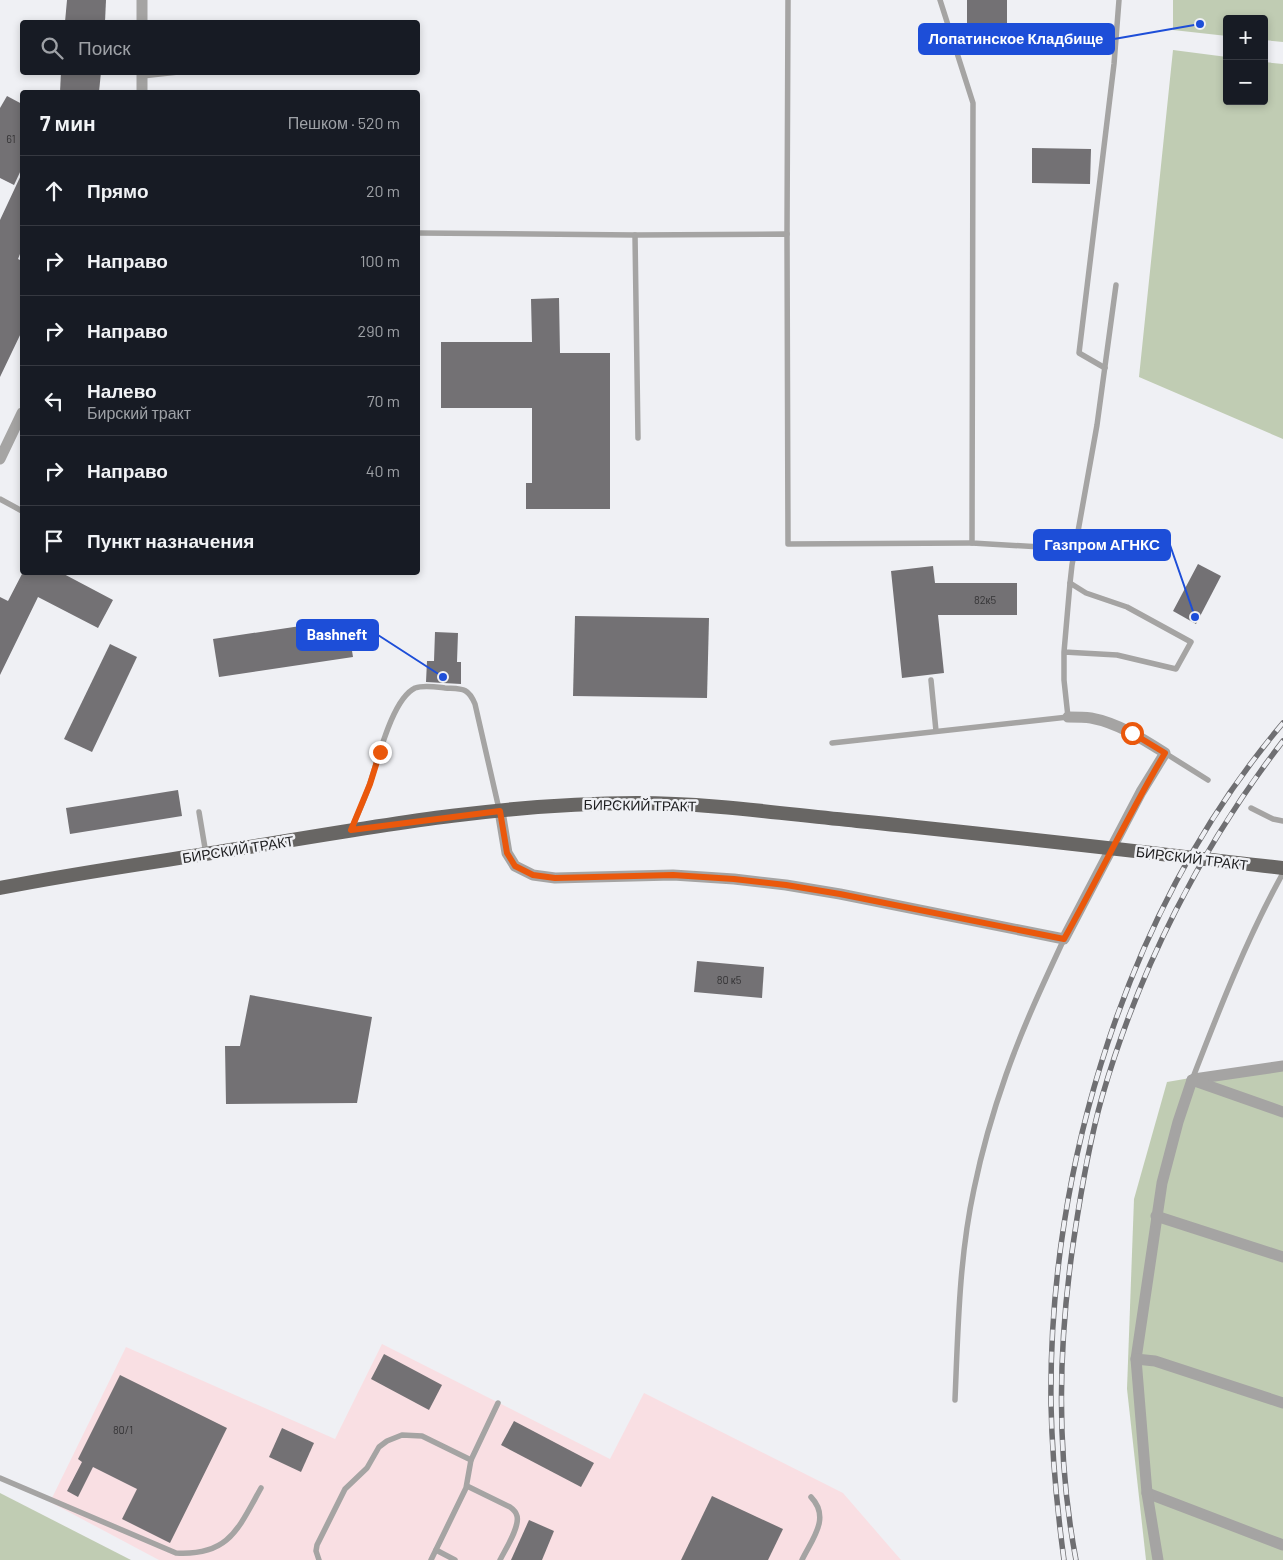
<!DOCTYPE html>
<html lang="ru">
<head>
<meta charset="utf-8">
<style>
	body { margin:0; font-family:Barlow,sans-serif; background:#20242c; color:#f1f3f6 }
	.controls { position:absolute; right:15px; top:15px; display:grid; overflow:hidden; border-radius:5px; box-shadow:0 2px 8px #0003 }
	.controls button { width:45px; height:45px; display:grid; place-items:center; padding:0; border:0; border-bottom:1px solid #363941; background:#171b24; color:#f1f3f6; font:25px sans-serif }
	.stop { position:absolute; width:15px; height:15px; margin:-11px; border:4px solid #ea580c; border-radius:50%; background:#fff }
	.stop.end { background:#ea580c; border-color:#fff; box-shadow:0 1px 5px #0008 }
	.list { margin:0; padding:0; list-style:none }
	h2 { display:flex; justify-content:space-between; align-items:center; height:65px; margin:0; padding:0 20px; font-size:21px }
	h2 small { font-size:16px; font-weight:400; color:#9ea1a6 }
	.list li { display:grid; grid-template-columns:32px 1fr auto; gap:15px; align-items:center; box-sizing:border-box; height:70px; padding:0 20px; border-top:1px solid #363941 }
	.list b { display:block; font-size:19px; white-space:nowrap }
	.list p { margin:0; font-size:16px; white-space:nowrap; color:#9ea1a6 }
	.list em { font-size:16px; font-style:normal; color:#9ea1a6 }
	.icon { flex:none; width:28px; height:28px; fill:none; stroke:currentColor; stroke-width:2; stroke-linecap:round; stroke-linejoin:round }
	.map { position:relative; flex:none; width:1283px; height:1560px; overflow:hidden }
	.search { position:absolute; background:#171b24; box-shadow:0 2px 8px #0003; left:20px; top:20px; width:400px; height:55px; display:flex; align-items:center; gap:12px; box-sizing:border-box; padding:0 18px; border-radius:5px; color:#9ea1a6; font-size:19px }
	.panel { position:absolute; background:#171b24; box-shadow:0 2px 8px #0003; left:20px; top:90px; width:400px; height:485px; border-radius:5px }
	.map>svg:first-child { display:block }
	.industrial { fill:#f9dfe3 }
	.green { fill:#c0ccb3 }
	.building { fill:#737174 }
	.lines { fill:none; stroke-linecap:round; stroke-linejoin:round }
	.service { stroke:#a5a4a3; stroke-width:5.5 }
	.minor { stroke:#a5a4a3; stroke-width:11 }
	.primary { stroke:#686664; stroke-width:14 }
	.rail-casing { stroke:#6f6f72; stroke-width:5.5 }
	.rail { stroke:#eff0f4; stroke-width:4; stroke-dasharray:11; stroke-linecap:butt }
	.route { stroke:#ea580c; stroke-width:6 }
	.labels { text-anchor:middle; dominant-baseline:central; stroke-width:5; stroke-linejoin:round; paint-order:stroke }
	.number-label { font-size:11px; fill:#353436 }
	.street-label { font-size:14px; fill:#202022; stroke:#eff0f4 }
	.leader { fill:none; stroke:#1d4ed8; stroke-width:2 }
	.callout-dot { fill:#1d4ed8; stroke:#eff0f4; stroke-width:2 }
	.callout { fill:#1d4ed8; stroke:#1d4ed8; stroke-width:2 }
	.callout-label { font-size:15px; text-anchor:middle; font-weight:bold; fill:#fff }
</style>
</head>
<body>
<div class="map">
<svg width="1283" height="1560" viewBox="0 0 1283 1560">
	<rect width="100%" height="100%" fill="#eff0f4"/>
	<polygon class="industrial" points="382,1344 610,1459 644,1393 843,1493 901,1560 159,1560 50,1502 126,1347 335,1439"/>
	<g class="green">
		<polygon points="1173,0 1283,0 1283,42 1264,40 1264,19 1227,19 1227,36 1173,30"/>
		<polygon points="1173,50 1227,57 1227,101 1264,101 1264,62 1283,64 1283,439 1139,377"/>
		<polygon points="1283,1062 1283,1560 1146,1560 1127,1389 1134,1199 1167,1082"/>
		<polygon points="0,1493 131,1560 0,1560"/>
	</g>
	<g class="building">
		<polygon points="67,0 106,0 105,22 65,22"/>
		<rect x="967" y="0" width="40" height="55"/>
		<polygon points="61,72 101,72 99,92 60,92"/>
		<polygon points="7,96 22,104 22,168 14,185 0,178 0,108"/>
		<polygon points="1032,148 1091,149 1090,184 1032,183"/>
		<polygon points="22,173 22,249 18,259 22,261 22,331 0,377 0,220"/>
		<polygon points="559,298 560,353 610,353 610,509 526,509 526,483 532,483 532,408 441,408 441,342 532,342 531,299"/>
		<polygon points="1198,564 1221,576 1196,624 1173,611"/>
		<polygon points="933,566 935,583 1017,583 1017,615 938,615 944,673 902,678 891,571"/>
		<polygon points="23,572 60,572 113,600 98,628 38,597 0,675 0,597 8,601"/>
		<polygon points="575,616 709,618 707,698 573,696"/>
		<polygon points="347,619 353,657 219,677 213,639"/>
		<polygon points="435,632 458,633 457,662 461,662 461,684 426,682 427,661 434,661"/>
		<polygon points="110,644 137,657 92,752 64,739"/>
		<polygon points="178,790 182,816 70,834 66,808"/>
		<polygon points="697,961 764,967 762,998 694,992"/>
		<polygon points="250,995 372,1017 357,1103 226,1104 225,1046 240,1046"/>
		<polygon points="384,1354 442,1385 429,1410 371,1379"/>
		<polygon points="120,1375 227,1428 170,1543 122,1519 137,1489 93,1467 78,1497 67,1491 82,1462 78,1459"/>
		<polygon points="514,1421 594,1463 581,1487 501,1445"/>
		<polygon points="282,1428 314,1443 301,1472 269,1457"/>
		<polygon points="712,1496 783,1529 768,1560 681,1560"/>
		<polygon points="529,1520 554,1531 542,1560 511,1560"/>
	</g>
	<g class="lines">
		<g class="service">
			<polyline points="940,0 973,103 972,543 1075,549"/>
			<polyline points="142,76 178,72"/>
			<polyline points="418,233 635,235"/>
			<polyline points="787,234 788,0"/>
			<polyline points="1105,368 1079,353 1114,64 1119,0"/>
			<polyline points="638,438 635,235 787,234 788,544 972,543"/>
			<polyline points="0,499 22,511"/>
			<polyline points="1070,583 1072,565 1097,425 1116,285"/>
			<polyline points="931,680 936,731"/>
			<polyline points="832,743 1068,717 1064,680 1064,652 1070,583 1086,593 1127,607 1191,642 1176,669 1117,655 1064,652"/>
			<polyline points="1165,753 1208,780"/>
			<polyline points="1251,808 1273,819 1283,821"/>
			<polyline points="199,812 206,854"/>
			<path d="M 351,829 C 358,814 365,799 370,783 C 378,760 392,699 415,688 C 424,685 436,687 445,688 C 462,689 468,687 475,704 L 499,809"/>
			<path d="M 1192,1080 C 1219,1010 1247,938 1283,873"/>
			<path d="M 955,1400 C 958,1330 959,1258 974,1189 C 982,1150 993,1112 1006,1075 C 1022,1029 1043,984 1064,939"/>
			<polyline points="471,1460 498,1403"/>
			<path d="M 0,1478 L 176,1553 C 229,1556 238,1529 261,1488"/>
			<path d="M 467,1486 L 510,1507 C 513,1509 516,1512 517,1516 C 520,1527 505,1550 500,1560"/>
			<polyline points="436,1550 455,1560"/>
			<polyline points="319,1560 316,1551 317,1545 345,1489 367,1468 379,1447 387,1441 402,1435 422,1436 471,1460 466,1488 431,1560"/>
			<path d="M 802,1560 C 812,1539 831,1518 811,1497"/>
		</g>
		<g class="minor">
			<polyline points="142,0 142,22"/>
			<polyline points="142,92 142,72"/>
			<polyline points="0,459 22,413"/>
			<path d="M 500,811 L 507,853 L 515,866 L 533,875 L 555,878 L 673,875 L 734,879 L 786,885 L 840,894 L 1064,939 L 1141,792 L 1165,753 C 1143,739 1118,723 1091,718 C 1084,717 1075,717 1068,717"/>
			<polyline points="1194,1079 1283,1066"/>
			<polyline points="1192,1080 1283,1112"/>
			<polyline points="1156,1216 1283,1257"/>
			<polyline points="1136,1359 1162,1183 1178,1122 1192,1080"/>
			<polyline points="1147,1493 1283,1545"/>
			<polyline points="1158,1560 1147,1493 1136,1359 1155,1361 1283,1403"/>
		</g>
		<path class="primary" d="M 0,888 C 85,871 171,860 256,846 C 382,825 509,803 637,803 C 710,803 784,814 857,821 C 999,835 1141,852 1283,868"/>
		<g class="rail-casing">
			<g id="rail">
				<path d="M 1064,1560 C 1057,1508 1052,1456 1051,1404 C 1048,1166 1128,906 1283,723"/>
				<path d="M 1076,1560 C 1056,1454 1058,1344 1074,1238 C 1081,1191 1089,1143 1102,1097 C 1139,969 1201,847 1283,741"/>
			</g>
		</g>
		<use href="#rail" class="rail"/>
	</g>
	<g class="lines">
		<path class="route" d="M 380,752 L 370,784 L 351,830 L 500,811 L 507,853 L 515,866 L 533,875 L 555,878 L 673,875 L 734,879 L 786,885 L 840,894 L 1064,939 C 1099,877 1129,813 1165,753 L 1132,733"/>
	</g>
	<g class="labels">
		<g class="number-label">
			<text x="11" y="138">61</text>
			<text x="985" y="599">82к5</text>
			<text x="729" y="979">80 к5</text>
			<text x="123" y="1429">80/1</text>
		</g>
		<g class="street-label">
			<text transform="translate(640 805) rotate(1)">БИРСКИЙ ТРАКТ</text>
			<text transform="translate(238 849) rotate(-9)">БИРСКИЙ ТРАКТ</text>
			<text transform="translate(1192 858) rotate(7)">БИРСКИЙ ТРАКТ</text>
		</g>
	</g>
	<path class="leader" d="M1200 24L1114 39M1195 617L1170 545M443 677L378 635"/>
	<g class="callout-dot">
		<circle cx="1200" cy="24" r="5"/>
		<circle cx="1195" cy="617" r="5"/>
		<circle cx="443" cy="677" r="5"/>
	</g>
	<g class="callout">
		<rect x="919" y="24" width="195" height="30" rx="5"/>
		<rect x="1034" y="530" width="136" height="30" rx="5"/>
		<rect x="297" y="620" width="81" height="30" rx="5"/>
	</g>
	<g class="callout-label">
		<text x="1016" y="44">Лопатинское Кладбище</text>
		<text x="1102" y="550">Газпром АГНКС</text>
		<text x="337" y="640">Bashneft</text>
	</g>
</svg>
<div class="controls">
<button>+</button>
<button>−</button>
</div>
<div class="stop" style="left:1132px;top:733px"></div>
<div class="stop end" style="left:380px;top:752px"></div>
<div class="search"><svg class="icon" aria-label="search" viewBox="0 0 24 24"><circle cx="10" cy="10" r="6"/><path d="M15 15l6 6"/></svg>Поиск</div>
<section class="panel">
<h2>7 мин<small>Пешком · 520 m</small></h2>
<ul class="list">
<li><svg class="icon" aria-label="ahead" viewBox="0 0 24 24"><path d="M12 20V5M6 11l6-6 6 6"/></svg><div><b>Прямо</b></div><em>20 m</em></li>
<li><svg class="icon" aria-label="right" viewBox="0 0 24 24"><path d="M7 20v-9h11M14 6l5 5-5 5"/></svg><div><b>Направо</b></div><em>100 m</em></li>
<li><svg class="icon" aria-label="right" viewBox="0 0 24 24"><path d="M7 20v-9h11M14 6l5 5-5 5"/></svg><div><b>Направо</b></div><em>290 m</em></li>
<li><svg class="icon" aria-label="left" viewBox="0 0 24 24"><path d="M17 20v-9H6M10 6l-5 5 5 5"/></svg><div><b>Налево</b><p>Бирский тракт</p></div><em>70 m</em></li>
<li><svg class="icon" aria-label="right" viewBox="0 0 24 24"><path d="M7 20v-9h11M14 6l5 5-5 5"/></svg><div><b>Направо</b></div><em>40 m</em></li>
<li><svg class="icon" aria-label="arrive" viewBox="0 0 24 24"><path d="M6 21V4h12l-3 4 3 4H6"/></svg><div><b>Пункт назначения</b></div></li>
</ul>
</section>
</div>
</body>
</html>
